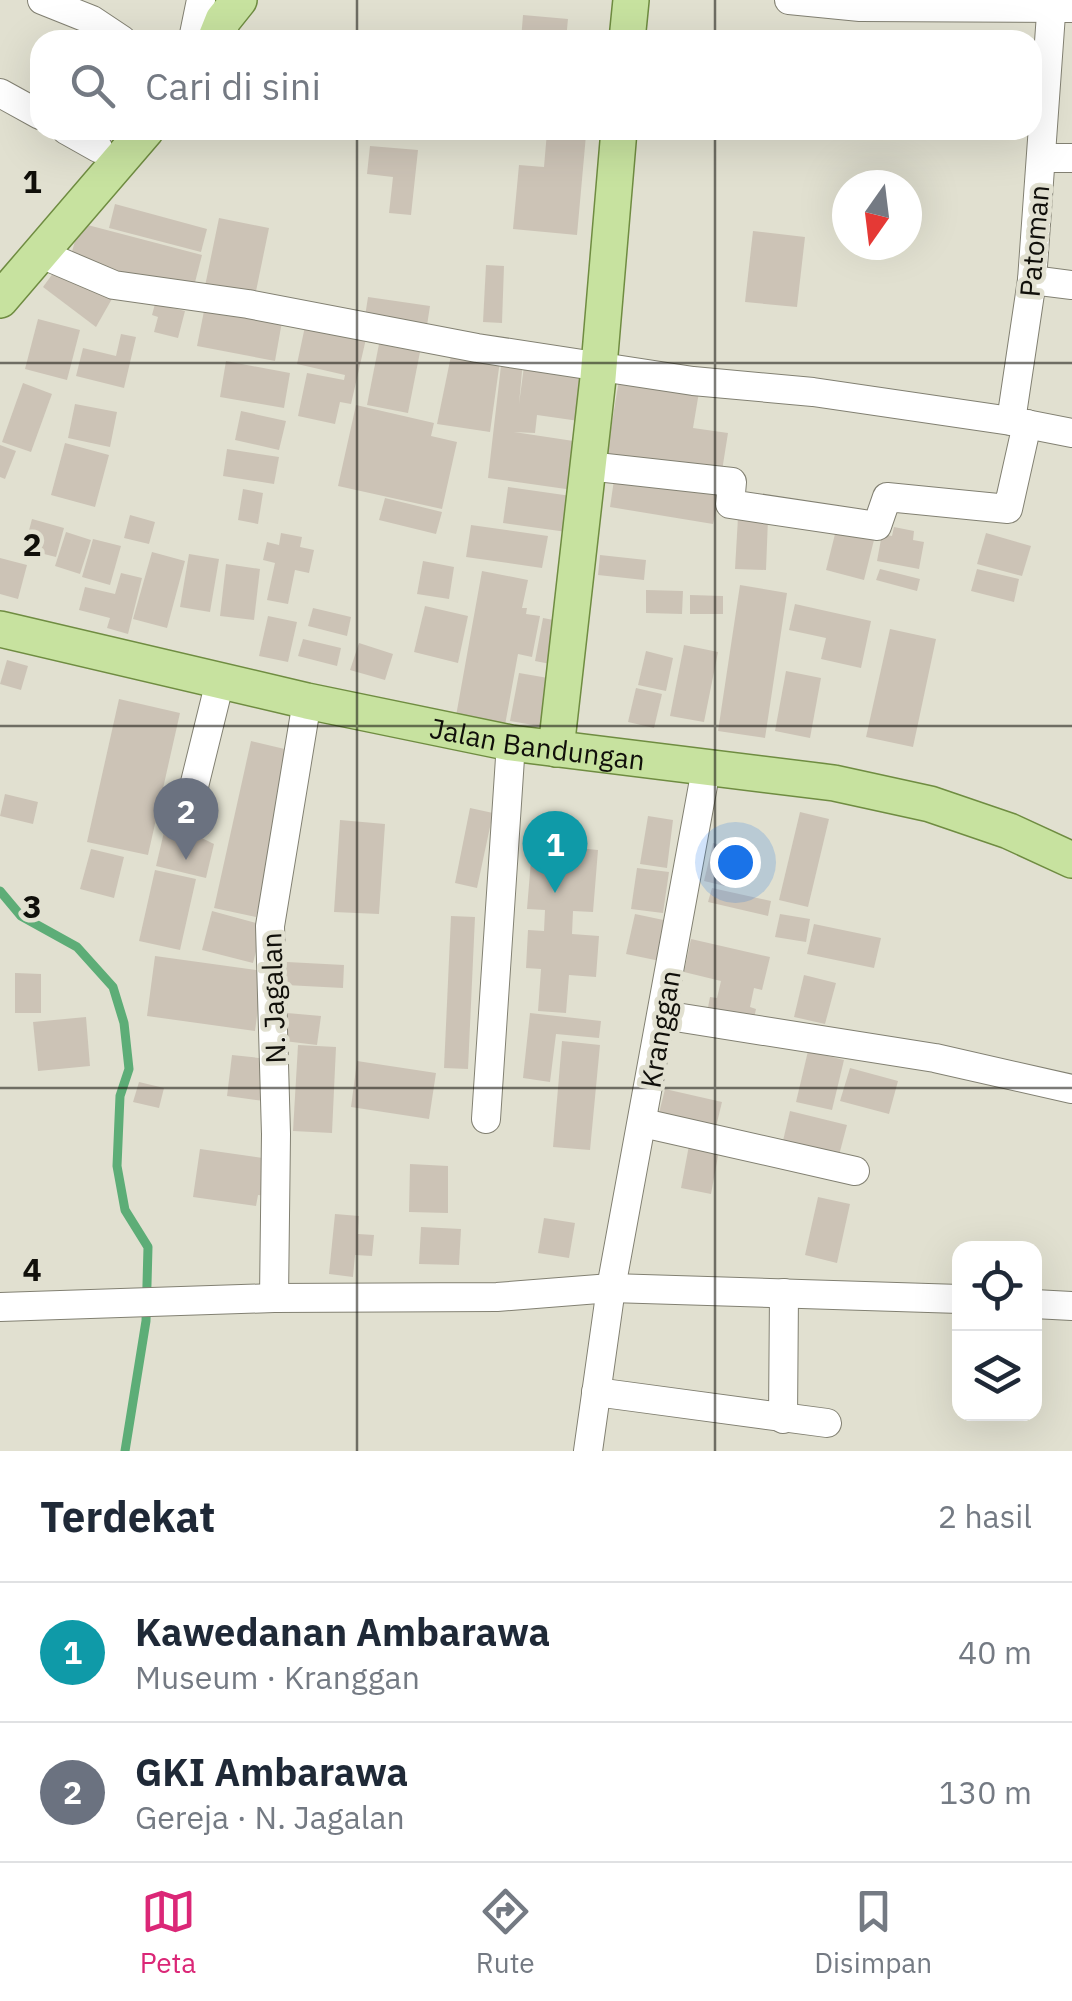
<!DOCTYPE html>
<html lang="id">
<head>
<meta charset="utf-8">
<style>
	body { margin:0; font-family:"IBM Plex Sans",sans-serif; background:#f2f2f3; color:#1f2937 }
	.controls { position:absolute; right:30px; bottom:30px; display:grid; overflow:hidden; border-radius:20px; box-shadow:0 10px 40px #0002 }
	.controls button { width:90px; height:90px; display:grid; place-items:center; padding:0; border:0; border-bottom:2px solid #e0e1e3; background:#fff; color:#1f2937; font:50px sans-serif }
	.compass { position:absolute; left:832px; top:170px; width:90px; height:90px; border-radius:50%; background:#fff; box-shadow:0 10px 40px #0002; rotate:194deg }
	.you { position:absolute; left:735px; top:862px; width:35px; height:35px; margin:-25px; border:8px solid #fff; border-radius:50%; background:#1a73e8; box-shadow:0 0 0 15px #1a73e833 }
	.badge { display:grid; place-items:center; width:65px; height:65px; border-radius:50%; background:#db2777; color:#fff; font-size:32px; font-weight:700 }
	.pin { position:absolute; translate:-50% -82px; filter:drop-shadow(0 2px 5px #0008) }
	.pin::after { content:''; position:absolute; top:52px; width:35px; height:30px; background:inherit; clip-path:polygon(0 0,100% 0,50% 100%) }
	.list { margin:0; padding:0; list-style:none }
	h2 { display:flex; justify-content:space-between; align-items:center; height:130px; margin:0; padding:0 40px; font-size:42px }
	h2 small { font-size:32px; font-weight:400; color:#747a83 }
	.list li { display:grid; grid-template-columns:65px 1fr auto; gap:30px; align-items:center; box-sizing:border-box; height:140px; padding:0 40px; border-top:2px solid #e0e1e3 }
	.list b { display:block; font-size:38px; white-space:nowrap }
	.list p { margin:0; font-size:32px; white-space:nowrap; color:#747a83 }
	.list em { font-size:32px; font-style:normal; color:#747a83 }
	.icon { flex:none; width:55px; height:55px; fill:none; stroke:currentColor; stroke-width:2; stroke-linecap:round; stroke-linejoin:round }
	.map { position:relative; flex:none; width:1072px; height:1451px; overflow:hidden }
	.search { position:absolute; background:#fff; box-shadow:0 10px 40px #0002; left:30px; right:30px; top:30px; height:110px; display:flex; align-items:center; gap:25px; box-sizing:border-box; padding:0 35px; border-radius:30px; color:#747a83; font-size:38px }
	.sheet { height:410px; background:#fff }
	nav { display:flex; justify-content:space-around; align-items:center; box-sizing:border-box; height:140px; border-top:2px solid #e0e1e3; background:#fff; font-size:28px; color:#747a83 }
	nav a { display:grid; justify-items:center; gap:5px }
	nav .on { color:#db2777 }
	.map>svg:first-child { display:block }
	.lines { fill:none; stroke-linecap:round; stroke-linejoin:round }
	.stream { stroke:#5dad77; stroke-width:9 }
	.building { fill:#ccc3b6 }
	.minor-casing { stroke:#828072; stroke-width:30 }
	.major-casing { stroke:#6f8c41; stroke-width:38 }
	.minor { stroke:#fff; stroke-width:28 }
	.major { stroke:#c7e29f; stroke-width:35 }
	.grid { fill:none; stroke:#100f0a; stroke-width:2.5; stroke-opacity:0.55 }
	.labels { text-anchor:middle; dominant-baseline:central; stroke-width:9; stroke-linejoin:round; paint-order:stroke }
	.street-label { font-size:28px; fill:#100f0a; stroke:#e1e0d0 }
	.grid-label { font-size:32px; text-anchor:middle; font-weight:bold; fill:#100f0a; stroke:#e1e0d0; stroke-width:9; stroke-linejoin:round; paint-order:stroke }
</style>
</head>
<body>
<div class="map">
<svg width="1072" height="1451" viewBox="0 0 1072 1451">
	<rect width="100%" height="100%" fill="#e1e0d0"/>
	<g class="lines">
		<polyline class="stream" points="0,891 21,916 77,947 113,987 124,1023 129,1069 120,1096 117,1166 125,1210 148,1247 146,1321 125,1451"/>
	</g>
	<g class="building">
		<polygon points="523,15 568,19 566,40 521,40"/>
		<polygon points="547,132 586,135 577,235 513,229 519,165 544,167"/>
		<polygon points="370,146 418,150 411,215 389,213 393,177 367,174"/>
		<polygon points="115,204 207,229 201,252 109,228"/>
		<polygon points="219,218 269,228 254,301 204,291"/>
		<polygon points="80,223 202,255 191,298 68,266"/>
		<polygon points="753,231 805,237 797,307 745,302"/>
		<polygon points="59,265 117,290 96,327 43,287"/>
		<polygon points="486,265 504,266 502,323 483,322"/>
		<polygon points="368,297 430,306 426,332 364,323"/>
		<polygon points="206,301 283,316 275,361 197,346"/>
		<polygon points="155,304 185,311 178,338 154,332 158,317 152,315"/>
		<polygon points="307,317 368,330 351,404 340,402 335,424 298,416 307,373 344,380 345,375 297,364"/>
		<polygon points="38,319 80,330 67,380 25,369"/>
		<polygon points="121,334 136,337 124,388 76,376 83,348 116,356"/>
		<polygon points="379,344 420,352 408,413 367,405"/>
		<polygon points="452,351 500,361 490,432 437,424"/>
		<polygon points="502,357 523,360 519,404 525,359 586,368 579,421 537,415 535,433 514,432 580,442 573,490 488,478"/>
		<polygon points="226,361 290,373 284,408 220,397"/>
		<polygon points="619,380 699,392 693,428 728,433 721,477 606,459"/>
		<polygon points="23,383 52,394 31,452 2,442"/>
		<polygon points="75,404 117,412 110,447 68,438"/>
		<polygon points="356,405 434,423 431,436 457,442 442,509 338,486"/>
		<polygon points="241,411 286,421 279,450 235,440"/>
		<polygon points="65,443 109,455 95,507 51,495"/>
		<polygon points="0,445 16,451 5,479 0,477"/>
		<polygon points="227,449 279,457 274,484 223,476"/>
		<polygon points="615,473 721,488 713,524 610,507"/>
		<polygon points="508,487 578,497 574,533 503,523"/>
		<polygon points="243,489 263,493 258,524 238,520"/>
		<polygon points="385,498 442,512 436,534 379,520"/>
		<polygon points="130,515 155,522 149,544 124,538"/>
		<polygon points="738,517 768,519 766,570 735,569"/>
		<polygon points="32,519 64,528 56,557 24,549"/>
		<polygon points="838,522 876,532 864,580 826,570"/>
		<polygon points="471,525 548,536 542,568 466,557"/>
		<polygon points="894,527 914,531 913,540 924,542 919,569 877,561 882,534 892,536"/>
		<polygon points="66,532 91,540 80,574 55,566"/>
		<polygon points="281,533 302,537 300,547 314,550 309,573 295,570 288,604 267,600 275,563 263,560 267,542 279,545"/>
		<polygon points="986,533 1031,546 1022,576 977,564"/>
		<polygon points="93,539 121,546 110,585 82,577"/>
		<polygon points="152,552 185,561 167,628 133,619"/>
		<polygon points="189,554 219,559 210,612 180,607"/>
		<polygon points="600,555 646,560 644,580 598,575"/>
		<polygon points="0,558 27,565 18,599 0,594"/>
		<polygon points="423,561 454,567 449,599 417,594"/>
		<polygon points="226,564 260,569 254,620 220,616"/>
		<polygon points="880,569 920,579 917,591 876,580"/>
		<polygon points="977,569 1019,579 1014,602 971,591"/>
		<polygon points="482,571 528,580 522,608 527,608 526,614 540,616 532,657 518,654 505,725 456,716"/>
		<polygon points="121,573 142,578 128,634 107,628 110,618 79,610 85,587 115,594"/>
		<polygon points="740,585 787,593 765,738 718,731"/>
		<polygon points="646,590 683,591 682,614 646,613"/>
		<polygon points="690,595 723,596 723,614 690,614"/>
		<polygon points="795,604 871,621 861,668 821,659 826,638 789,630"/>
		<polygon points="425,606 468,616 458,663 414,652"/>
		<polygon points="313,608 351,617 347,636 308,626"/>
		<polygon points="268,616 297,622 288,662 259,656"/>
		<polygon points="543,618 569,623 561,666 535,661"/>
		<polygon points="890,629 936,639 913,747 866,737"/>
		<polygon points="303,639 341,648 337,666 298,656"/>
		<polygon points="359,643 393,654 385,680 350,670"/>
		<polygon points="684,645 718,652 704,722 670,716"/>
		<polygon points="646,651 673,658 666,691 638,685"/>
		<polygon points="7,660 28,666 21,690 0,684"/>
		<polygon points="786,671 821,678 810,738 775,731"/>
		<polygon points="519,673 554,679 545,727 510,721"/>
		<polygon points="636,688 662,694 654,728 628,722"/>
		<polygon points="119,699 180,713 148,855 87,842"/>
		<polygon points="251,741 293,751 256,917 214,908"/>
		<polygon points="5,794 38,802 33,824 0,816"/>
		<polygon points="470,808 493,813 477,888 455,883"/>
		<polygon points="800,812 829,819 808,907 779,900"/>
		<polygon points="648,816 673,820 667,868 640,864"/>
		<polygon points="340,820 385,824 379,914 334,912"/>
		<polygon points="181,828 214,844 206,878 156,866 164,832"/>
		<polygon points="549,831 578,833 577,848 598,850 593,912 573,911 572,934 599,936 596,977 569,975 566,1013 538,1011 541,969 526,968 528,930 544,931 545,910 527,909 532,848 547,849"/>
		<polygon points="713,843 734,848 725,886 704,881"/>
		<polygon points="91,849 124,857 114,898 80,889"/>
		<polygon points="637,868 669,872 663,913 631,909"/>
		<polygon points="155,870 196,879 180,950 139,941"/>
		<polygon points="712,888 771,901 768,916 708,902"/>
		<polygon points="212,911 263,925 253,963 202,950"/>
		<polygon points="635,914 673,922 665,962 626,954"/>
		<polygon points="780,914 810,919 806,942 775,937"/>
		<polygon points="451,916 475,917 468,1069 444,1068"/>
		<polygon points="814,924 881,938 874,968 807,954"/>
		<polygon points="691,939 770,957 762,990 754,988 750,1007 756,1009 752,1028 706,1018 710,997 717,998 721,981 684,972"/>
		<polygon points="155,956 263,971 255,1031 147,1016"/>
		<polygon points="287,962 344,965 343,988 286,985"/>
		<polygon points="15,973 41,974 41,1013 15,1013"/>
		<polygon points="804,975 836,983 825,1024 794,1017"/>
		<polygon points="287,1013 321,1016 317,1045 284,1041"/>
		<polygon points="530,1013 601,1021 599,1038 556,1034 550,1082 523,1078"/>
		<polygon points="86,1017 90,1066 38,1071 33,1022"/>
		<polygon points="562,1041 600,1045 590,1150 553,1147"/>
		<polygon points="298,1045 336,1047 332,1133 293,1131"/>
		<polygon points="808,1051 844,1060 832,1110 796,1102"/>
		<polygon points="232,1055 269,1059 264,1101 227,1096"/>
		<polygon points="357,1061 436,1073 429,1119 351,1107"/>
		<polygon points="850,1068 898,1081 889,1114 840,1101"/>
		<polygon points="139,1082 164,1088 159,1108 133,1102"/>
		<polygon points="665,1089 722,1102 715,1131 658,1117"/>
		<polygon points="790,1111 847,1125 838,1159 782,1145"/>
		<polygon points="690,1140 720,1145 711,1194 681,1188"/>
		<polygon points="200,1149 263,1158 261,1172 272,1173 269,1196 258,1195 256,1206 193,1197"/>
		<polygon points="410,1164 448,1166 448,1213 409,1212"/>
		<polygon points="818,1197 850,1204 837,1263 805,1255"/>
		<polygon points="335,1214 359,1216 358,1234 374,1235 372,1256 355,1255 353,1277 329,1274"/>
		<polygon points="544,1218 575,1223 569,1258 538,1253"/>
		<polygon points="421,1227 461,1229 459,1265 419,1264"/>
	</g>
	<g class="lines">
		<g class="minor-casing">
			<g id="minor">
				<polyline points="42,0 92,20 122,40"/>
				<polyline points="789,0 860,7 1072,8"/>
				<polyline points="193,39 201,0"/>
				<polyline points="0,93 40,115"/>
				<polyline points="66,130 98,148"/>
				<polyline points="1042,158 1072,158"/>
				<polyline points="39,253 114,285 248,304 477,348 693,381 813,392 1011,421 1072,433"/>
				<polyline points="1032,280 1072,285"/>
				<polyline points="1011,421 1032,280 1052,0"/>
				<polyline points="588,466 732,482 730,504 877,526 887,497 1008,509 1027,424"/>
				<polyline points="184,827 220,681"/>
				<polyline points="663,1015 935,1058 1072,1089"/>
				<polyline points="486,1119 511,743"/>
				<polyline points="643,1123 855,1171"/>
				<polyline points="274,1298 276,1134 270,926 307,701"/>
				<polyline points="1034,1304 1072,1306"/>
				<polyline points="0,1307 274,1298 497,1297 611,1288 960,1299"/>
				<polyline points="596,1392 827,1423"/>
				<polyline points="783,1419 784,1293"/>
				<polyline points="588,1451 611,1288 706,769"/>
			</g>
		</g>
		<g class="major-casing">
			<g id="major">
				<polyline points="215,40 223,20 239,0"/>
				<polyline points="627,40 631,0"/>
				<polyline points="0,300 146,130"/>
				<path id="s1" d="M 0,629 L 307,701 L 511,743 L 834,783 L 930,804 L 1009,831 L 1072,860"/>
				<polyline points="556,749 598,378 619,130"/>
			</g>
		</g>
		<use href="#minor" class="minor"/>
		<use href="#major" class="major"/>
	</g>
	<path class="grid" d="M 357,0 L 357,40M 715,0 L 715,40M 357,130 L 357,1451M 715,130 L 715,1451M 0,363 L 1072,363M 0,726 L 1072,726M 0,1088 L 1072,1088"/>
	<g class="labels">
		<g class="street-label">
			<text transform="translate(1034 241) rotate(-85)">Patoman</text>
			<text stroke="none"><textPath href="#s1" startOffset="550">Jalan Bandungan</textPath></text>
			<text transform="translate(273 998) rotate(-92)">N. Jagalan</text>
			<text transform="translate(660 1029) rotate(-80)">Kranggan</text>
		</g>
	</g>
	<g class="grid-label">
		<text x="32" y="193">1</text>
		<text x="32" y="556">2</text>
		<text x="32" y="918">3</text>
		<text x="32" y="1281">4</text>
	</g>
</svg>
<div class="controls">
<button><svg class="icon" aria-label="locate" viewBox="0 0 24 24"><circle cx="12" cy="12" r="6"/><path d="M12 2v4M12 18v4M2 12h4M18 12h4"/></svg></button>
<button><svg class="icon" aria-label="layers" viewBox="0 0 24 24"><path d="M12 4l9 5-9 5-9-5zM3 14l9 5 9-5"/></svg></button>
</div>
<svg class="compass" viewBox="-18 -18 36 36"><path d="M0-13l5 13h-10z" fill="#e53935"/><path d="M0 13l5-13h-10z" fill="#747a83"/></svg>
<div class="you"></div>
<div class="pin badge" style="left:555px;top:893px;background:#0f9aa8">1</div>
<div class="pin badge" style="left:186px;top:860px;background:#6b7280">2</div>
<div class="search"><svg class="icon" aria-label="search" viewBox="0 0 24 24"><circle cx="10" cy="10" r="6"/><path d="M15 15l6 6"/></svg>Cari di sini</div>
</div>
<section class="sheet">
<h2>Terdekat<small>2 hasil</small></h2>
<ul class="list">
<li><span class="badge" style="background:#0f9aa8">1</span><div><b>Kawedanan Ambarawa</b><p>Museum · Kranggan</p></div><em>40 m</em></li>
<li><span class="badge" style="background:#6b7280">2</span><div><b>GKI Ambarawa</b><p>Gereja · N. Jagalan</p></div><em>130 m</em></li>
</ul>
</section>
<nav>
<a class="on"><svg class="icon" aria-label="map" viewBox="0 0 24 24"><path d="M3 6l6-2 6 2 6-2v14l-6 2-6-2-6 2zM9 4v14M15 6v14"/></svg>Peta</a>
<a><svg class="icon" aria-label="directions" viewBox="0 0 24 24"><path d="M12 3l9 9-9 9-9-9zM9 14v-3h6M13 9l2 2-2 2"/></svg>Rute</a>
<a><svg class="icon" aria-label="saved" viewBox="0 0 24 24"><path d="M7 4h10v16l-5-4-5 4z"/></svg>Disimpan</a>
</nav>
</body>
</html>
